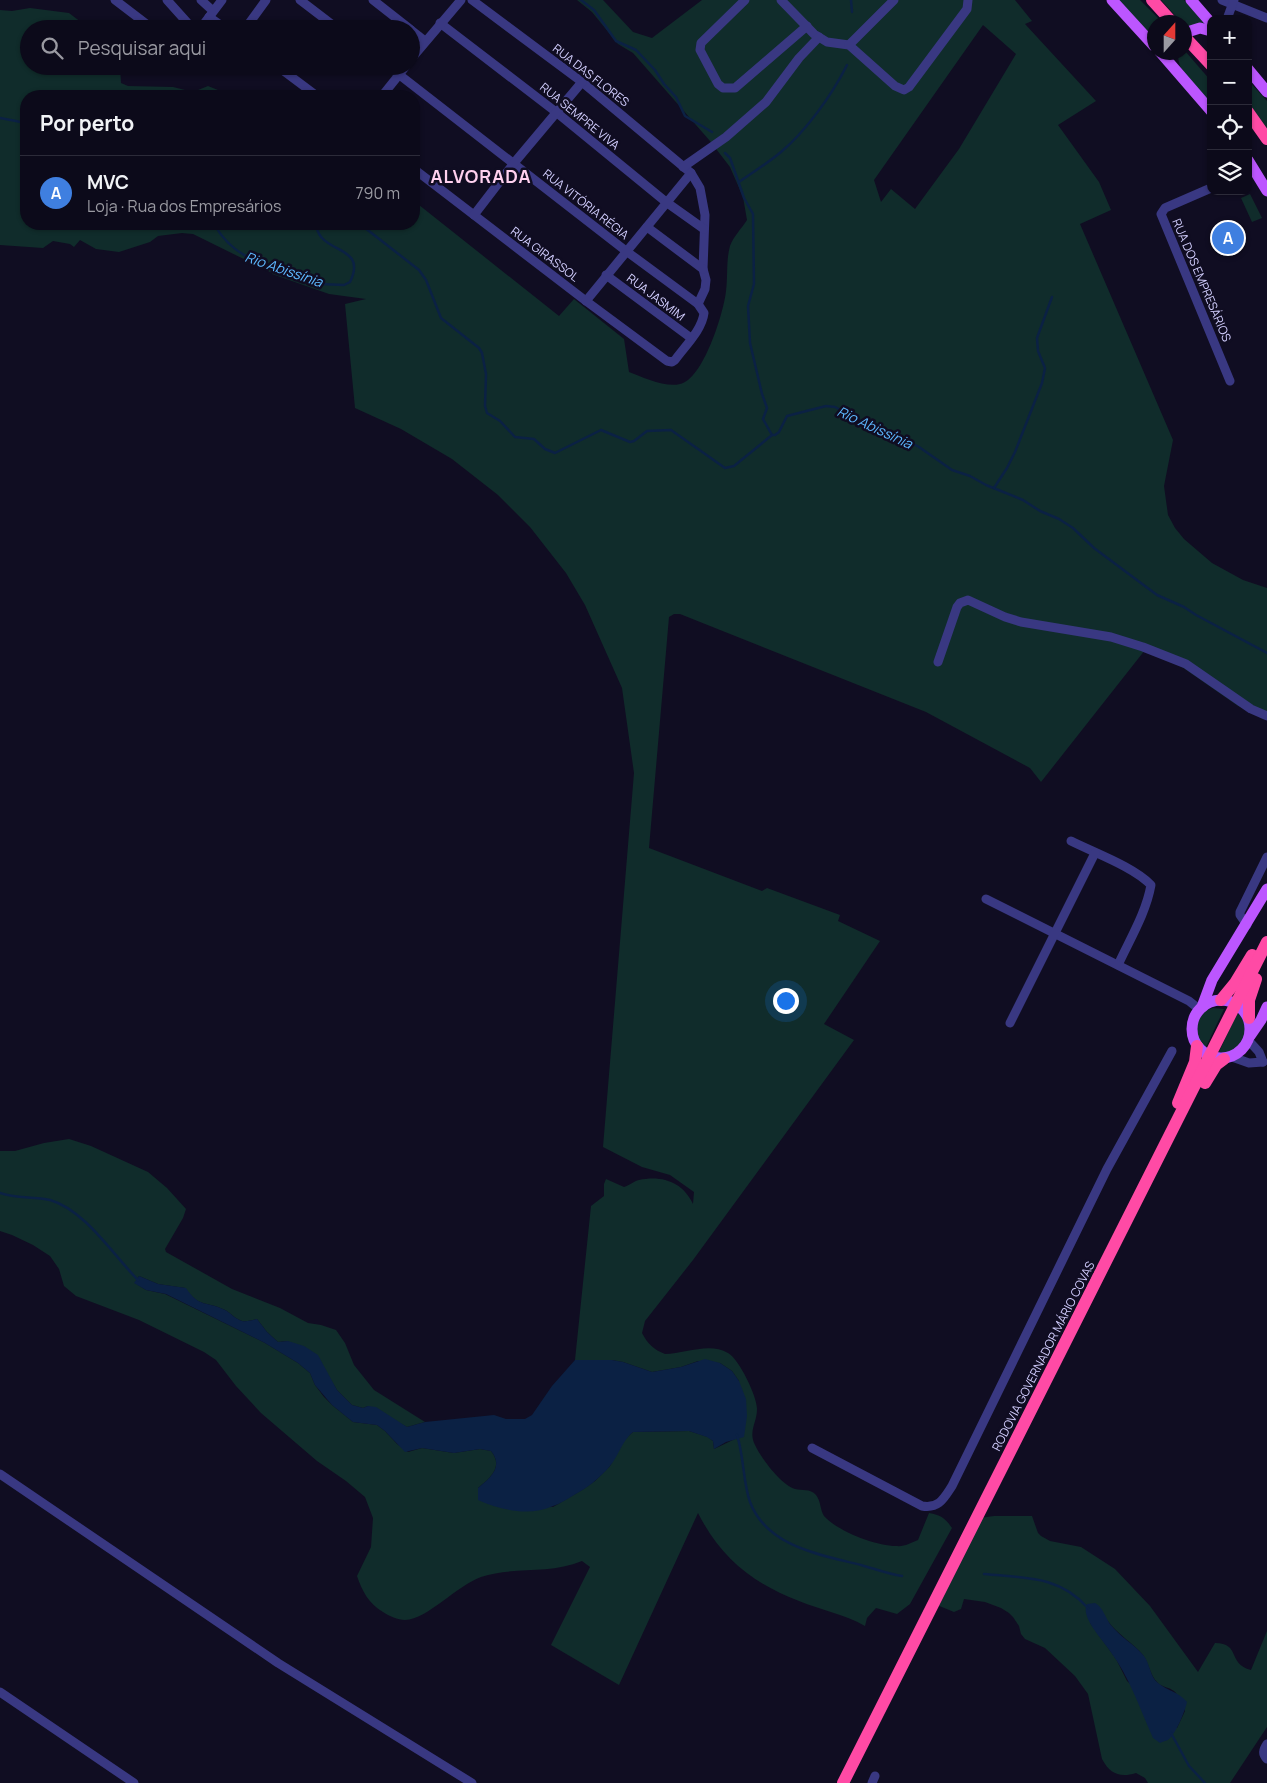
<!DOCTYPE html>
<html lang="pt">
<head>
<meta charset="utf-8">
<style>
	body { margin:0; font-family:Manrope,sans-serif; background:#151323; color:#f1f3f6 }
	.controls { position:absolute; right:15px; top:15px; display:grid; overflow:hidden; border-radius:10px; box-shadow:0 1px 4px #0004 }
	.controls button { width:45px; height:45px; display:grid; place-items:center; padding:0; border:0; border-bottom:1px solid #2c2b39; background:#0c0a1a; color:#f1f3f6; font:25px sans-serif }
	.compass { position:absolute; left:1147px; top:15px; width:45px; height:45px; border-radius:50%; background:#0c0a1a; box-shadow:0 1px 4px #0004; rotate:21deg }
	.you { position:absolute; left:785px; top:1000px; width:18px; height:18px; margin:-12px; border:4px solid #fff; border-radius:50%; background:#1a73e8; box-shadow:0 0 0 8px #1a73e833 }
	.badge { display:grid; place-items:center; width:32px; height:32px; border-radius:50%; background:#7c3aed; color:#fff; font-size:16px; font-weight:700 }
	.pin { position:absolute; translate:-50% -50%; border:2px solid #fff; box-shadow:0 1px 5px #0006 }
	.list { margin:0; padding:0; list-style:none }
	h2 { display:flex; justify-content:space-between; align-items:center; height:65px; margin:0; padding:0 20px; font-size:21px }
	h2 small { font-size:16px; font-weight:400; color:#9a9aa2 }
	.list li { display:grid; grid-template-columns:32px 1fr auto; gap:15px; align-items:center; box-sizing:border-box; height:75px; padding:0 20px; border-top:1px solid #2c2b39 }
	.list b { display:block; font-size:19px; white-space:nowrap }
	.list p { margin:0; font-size:16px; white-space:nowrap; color:#9a9aa2 }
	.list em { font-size:16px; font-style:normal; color:#9a9aa2 }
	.icon { flex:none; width:28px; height:28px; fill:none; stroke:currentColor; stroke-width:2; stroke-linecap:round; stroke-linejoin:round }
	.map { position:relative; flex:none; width:1267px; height:1783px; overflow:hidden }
	.search { position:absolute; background:#0c0a1a; box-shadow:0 1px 4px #0004; left:20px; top:20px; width:400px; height:55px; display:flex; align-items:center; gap:12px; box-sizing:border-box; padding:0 18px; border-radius:28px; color:#9a9aa2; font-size:19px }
	.panel { position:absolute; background:#0c0a1a; box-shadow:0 1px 4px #0004; left:20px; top:90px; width:400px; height:140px; border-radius:20px }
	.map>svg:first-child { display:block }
	.green { fill:#102c2b; fill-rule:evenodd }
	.water { fill:#0b2144 }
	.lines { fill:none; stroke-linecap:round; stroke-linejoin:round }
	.stream { stroke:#0b2144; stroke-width:2.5 }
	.minor { stroke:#393882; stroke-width:9 }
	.major { stroke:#bc56ff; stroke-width:11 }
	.highway { stroke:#ff4aa5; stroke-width:12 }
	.labels { text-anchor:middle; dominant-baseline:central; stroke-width:5; stroke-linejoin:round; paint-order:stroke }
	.street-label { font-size:12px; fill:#d3cfff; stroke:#100d22 }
	.water-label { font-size:14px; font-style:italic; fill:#5db8ff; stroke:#100d22 }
	.district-label { font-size:18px; font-weight:bold; letter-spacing:1px; fill:#ffd1ef; stroke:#100d22 }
</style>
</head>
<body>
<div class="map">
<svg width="1267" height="1783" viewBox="0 0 1267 1783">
	<rect width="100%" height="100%" fill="#100d22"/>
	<g class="green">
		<path d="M 577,0 L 603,0 L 633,32 L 652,38 L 702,0 L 1015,0 L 1032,21 L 1025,24 L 1096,101 L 1058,125 L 1099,182 L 1111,210 L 1080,224 L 1173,440 L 1164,486 L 1168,515 L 1175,528 L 1184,539 L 1212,563 L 1243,580 L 1267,588 L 1267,719 L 1238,706 L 1179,665 L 1145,650 L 1041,782 L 1030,768 L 926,712 L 680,614 L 674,614 L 669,617 L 649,848 L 762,891 L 767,888 L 840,915 L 838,921 L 880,941 L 824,1024 L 854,1040 L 693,1260 L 645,1321 L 642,1333 C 647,1343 654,1350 665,1354 C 685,1354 709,1342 728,1353 C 739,1359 757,1396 757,1409 C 757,1423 748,1431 755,1445 C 761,1458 781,1485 795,1489 C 802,1491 810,1488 816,1495 C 821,1501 820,1510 824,1516 C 837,1531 876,1546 896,1546 C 904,1547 911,1543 918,1540 L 929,1513 C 941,1515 945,1518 952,1528 L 910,1604 L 897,1614 L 876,1608 L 867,1618 L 865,1626 C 844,1614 821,1610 799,1601 C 752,1583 721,1558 698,1513 L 619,1685 L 551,1645 L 590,1567 L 582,1561 C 549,1575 513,1566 481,1577 C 456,1586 428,1619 405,1620 C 398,1620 389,1616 383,1612 C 369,1604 362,1591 357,1576 L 371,1547 L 373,1518 L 365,1497 L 346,1481 L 317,1461 L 261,1413 L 236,1386 L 216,1360 L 204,1352 L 139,1320 L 76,1296 L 64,1286 L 59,1269 L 50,1256 L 33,1245 L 12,1235 L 0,1231 L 0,1151 L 15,1151 L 44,1143 L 69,1139 L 91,1146 L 148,1172 L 167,1188 L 186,1209 L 183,1218 L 165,1249 L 166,1252 L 232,1289 L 280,1308 L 308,1323 L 321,1325 L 336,1330 L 345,1343 L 354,1365 L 374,1390 L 425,1422 L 407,1427 L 368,1406 L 363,1408 L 352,1405 L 337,1390 L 328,1375 L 288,1341 L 278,1342 L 267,1332 L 257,1319 C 252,1320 247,1322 242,1321 C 235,1319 231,1313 225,1310 C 207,1301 199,1308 185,1288 L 158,1284 L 139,1276 L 135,1283 L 146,1290 L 165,1294 L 265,1343 L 298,1363 L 310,1373 L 315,1385 L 324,1397 L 332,1405 L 353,1422 L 377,1425 L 385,1431 L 397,1444 L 408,1452 L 422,1448 L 454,1453 L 480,1449 L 491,1451 C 504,1467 490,1478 478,1488 L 479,1496 L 553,1507 L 582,1490 L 595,1481 L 610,1466 L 625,1439 L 633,1432 L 689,1431 L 708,1437 L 713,1441 L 714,1449 L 737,1438 L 739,1381 L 732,1371 L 720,1363 L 698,1361 L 681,1367 L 652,1372 L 623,1362 L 612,1360 L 575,1360 L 591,1206 L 604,1196 L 604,1184 L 606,1179 L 624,1187 C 630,1185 634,1181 639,1180 C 662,1175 683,1182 693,1204 L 694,1192 L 670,1175 L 642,1167 L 603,1147 L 634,773 L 622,688 L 585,605 L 566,573 L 530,527 L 498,495 L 452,459 L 401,429 L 355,408 L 345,304 L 366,299 L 329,294 L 272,274 L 272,273 L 193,234 L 182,233 L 158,236 L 150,242 L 119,252 L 96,249 L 80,240 L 74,247 L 70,244 L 53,241 L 43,248 L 0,245 L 0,10 L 12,11 L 30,8 L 69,13 L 90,29 L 29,29 L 29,66 L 120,66 L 121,83 L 128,86 L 173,87 L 193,92 L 208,86 L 233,96 L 26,96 L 26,224 L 414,224 L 414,201 L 559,316 L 574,299 L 624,339 L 629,372 C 642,377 666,388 680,384 C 703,380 724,312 726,291 C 728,277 726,260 730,246 C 733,237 742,228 747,220 L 743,197 L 730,167 L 710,141 L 633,53 L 618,44 L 592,12 ZM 983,25 L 1016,54 L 959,149 L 915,209 L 891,189 L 881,202 L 874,180 Z"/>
		<polygon points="1118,0 1140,0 1162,22 1154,22 1154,40"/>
		<polygon points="1161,0 1184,0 1208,26 1186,27 1184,22 1181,22"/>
		<path d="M 1185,51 L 1211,81 L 1211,107 C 1198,92 1177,74 1178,53 Z"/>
		<polygon points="1248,80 1267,101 1267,131 1248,102"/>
		<polygon points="1250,194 1262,218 1252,222 1241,198"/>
		<polygon points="1213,1008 1224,1009 1205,1049 1195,1038 1195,1024 1205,1011"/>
		<path d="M 1237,1013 C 1259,1029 1243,1056 1219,1052 Z"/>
		<path d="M 994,1516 L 1032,1516 L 1038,1533 L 1041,1536 L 1050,1541 L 1081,1547 L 1115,1569 L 1150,1606 L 1198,1672 L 1215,1643 C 1241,1643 1227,1664 1251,1670 L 1267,1631 L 1267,1727 L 1230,1783 L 1148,1783 L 1145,1778 L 1136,1773 C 1120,1778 1110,1774 1102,1759 L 1088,1694 L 1075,1676 L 1045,1648 L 1025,1639 L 1021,1634 L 1019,1626 L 1013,1617 L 1009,1613 L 1001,1608 L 985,1602 L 964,1599 L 961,1609 L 954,1612 L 937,1605 L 980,1518 ZM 1107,1620 C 1117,1634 1132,1642 1143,1655 C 1149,1663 1150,1675 1157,1682 C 1161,1687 1169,1687 1174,1691 C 1179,1695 1182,1705 1185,1711 L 1177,1728 L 1127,1681 L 1116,1659 L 1090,1623 Z"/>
	</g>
	<g class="water">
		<path d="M 139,1276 L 158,1284 L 186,1288 C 199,1308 207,1301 225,1310 C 231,1313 235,1319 242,1321 C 247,1322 252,1320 257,1319 L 267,1332 L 278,1342 L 288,1341 L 304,1346 L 318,1355 L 337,1390 L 352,1405 L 363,1408 L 368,1406 L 376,1407 L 407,1427 L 425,1422 L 494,1415 L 506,1419 L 525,1419 L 532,1415 L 552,1386 L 575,1360 L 612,1360 L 623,1362 L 652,1372 L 681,1367 L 705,1359 L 720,1363 L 732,1371 L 739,1381 L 746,1399 L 747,1416 L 744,1437 L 726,1442 L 714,1449 L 713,1441 L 707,1437 L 689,1431 L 633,1432 C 622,1441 619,1455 610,1466 C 600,1478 587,1488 574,1495 C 567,1499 560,1504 553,1506 C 529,1517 501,1510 478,1500 L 478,1488 C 490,1478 504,1467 491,1451 L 480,1449 L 454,1453 L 422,1448 L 405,1452 L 385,1431 L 377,1425 L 353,1422 L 332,1405 L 315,1385 L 310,1373 L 298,1363 L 265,1343 L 166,1294 L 146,1290 L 134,1283 Z"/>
		<path d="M 1095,1603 C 1103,1607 1105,1617 1110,1624 C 1120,1637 1134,1644 1144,1656 C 1150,1664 1150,1677 1158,1683 C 1168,1691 1179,1692 1187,1702 C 1185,1711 1176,1734 1168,1740 C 1165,1741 1162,1742 1160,1743 L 1153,1738 C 1140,1709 1129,1676 1110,1651 C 1103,1640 1080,1617 1087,1604 Z"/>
	</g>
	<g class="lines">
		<g class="stream">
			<polyline points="581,0 594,10 616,41 636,50 655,70 664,84 676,97 685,116 712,132"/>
			<polyline points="851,0 852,12"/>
			<polyline points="0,118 26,123"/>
			<polyline points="725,153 730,158 744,198 753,214 754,284 748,306 750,343 762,394 767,408 763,419 772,435"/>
			<path d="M 739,182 C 753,172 768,163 781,152 C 806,131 832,95 847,65"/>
			<path d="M 214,224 C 222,238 235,251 250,258 L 320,284 L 344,285 L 350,282 C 365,251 336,253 322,238 C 318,234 317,229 315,224"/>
			<polyline points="360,224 419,270 426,280 441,318 479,348 482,353 486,374 485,406 487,413 500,421 515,437 534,439 545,449 555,453 601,430 630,442 634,441 647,431 671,430 725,468 734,466 772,435 775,435 779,432 787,416 826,406 835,407 890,437 909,442 919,447 952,470 970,476 986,485 1023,500 1040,511 1059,519 1073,528 1094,548 1157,595 1184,607 1196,615 1267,653"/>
			<polyline points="994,488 1007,468 1015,452 1042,383 1045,368 1038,351 1037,338 1052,297"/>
			<path d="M 0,1193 C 16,1199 33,1196 50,1200 C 85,1210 113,1255 138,1280"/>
			<path d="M 737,1435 C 744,1456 743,1483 750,1502 C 767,1547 821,1555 861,1565 C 875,1569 888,1574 902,1576"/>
			<path d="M 984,1574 C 1024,1578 1059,1575 1088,1608"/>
			<polyline points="1171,1733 1189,1766 1205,1783"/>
		</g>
		<g class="minor">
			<polyline points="115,0 153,29"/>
			<polyline points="167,0 193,29"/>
			<polyline points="201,0 213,11"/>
			<polyline points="300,0 338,29"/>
			<polyline points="373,0 410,29"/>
			<polyline points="472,0 582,82 691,173 700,188 705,215 703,269 706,280 705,289 698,304"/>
			<polyline points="745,0 701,43 700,50 718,84 723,88 735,88 807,26"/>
			<polyline points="781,0 814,34 827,42 849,45 895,86 904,90 909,87 967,9 968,0"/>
			<polyline points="1222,0 1267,18"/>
			<polyline points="209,17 226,29"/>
			<polyline points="1227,19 1234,0"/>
			<polyline points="440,23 556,112 666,202 704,229"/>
			<polyline points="200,29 222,0"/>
			<polyline points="245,29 266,0"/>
			<polyline points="411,30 425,41"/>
			<polyline points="849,45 894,0"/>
			<polyline points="411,59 461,0"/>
			<polyline points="277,66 317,96"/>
			<path d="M 388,66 L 626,251 L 698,304 L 704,313 C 702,330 685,346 675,360 L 672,362 L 667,361 L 586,301 L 414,169"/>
			<polyline points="382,96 406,66"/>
			<polyline points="683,167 726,137 766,102 799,58 819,37"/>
			<polyline points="1211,188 1165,208 1161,214 1230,381"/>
			<polyline points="474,215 514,163 582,82"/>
			<polyline points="647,227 703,269"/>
			<polyline points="606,275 691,338"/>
			<polyline points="586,301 691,173"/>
			<polyline points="938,662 957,607 960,603 968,600 1005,617 1021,622 1111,637 1143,647 1186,664 1251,709 1267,716"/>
			<path d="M 1071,841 C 1095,853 1134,867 1151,885 C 1146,913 1130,939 1118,965"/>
			<polyline points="986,899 1189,1001 1199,1009"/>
			<polyline points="1247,925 1240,915 1240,912 1267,857"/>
			<polyline points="1010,1023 1095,853"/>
			<polyline points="1249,1041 1259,1052 1263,1062"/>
			<polyline points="1232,1057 1249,1063 1263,1062"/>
			<path d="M 812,1448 L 922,1506 C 939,1509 944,1498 952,1486 L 1107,1169 L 1172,1051"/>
			<polyline points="0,1474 278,1663 472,1783"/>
			<polyline points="0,1692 134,1783"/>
			<path d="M 1267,1744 C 1263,1750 1262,1754 1267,1759"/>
			<polyline points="872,1783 875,1776"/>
		</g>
		<g class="major">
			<polyline points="1112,0 1154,46"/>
			<polyline points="1191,0 1211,23"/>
			<polyline points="1184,33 1200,28 1211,31"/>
			<polyline points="1160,52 1211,111"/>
			<polyline points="1248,69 1267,92"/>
			<polyline points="1248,160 1267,191"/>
			<circle cx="1221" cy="1029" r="29"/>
			<polyline points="1202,1007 1212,980 1267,889"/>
			<polyline points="1250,1036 1261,1020 1267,1007"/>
		</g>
		<g class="highway">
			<polyline points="1152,0 1172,22"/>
			<polyline points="1184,36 1211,65"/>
			<polyline points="1248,112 1267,139"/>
			<polyline points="1221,1000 1235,983 1252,955"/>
			<polyline points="1249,1018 1249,1000 1256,979"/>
			<polyline points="1205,1083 1216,1065 1224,1059"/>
			<polyline points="1178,1103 1195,1062 1197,1046"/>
			<polyline points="843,1783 1267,942"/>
		</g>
	</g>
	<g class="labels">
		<g class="street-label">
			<text transform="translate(591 75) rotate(38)">RUA DAS FLORES</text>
			<text transform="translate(580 116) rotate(39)">RUA SEMPRE VIVA</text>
			<text transform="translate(586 204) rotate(38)">RUA VITÓRIA RÉGIA</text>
			<text transform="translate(545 254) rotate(37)">RUA GIRASSOL</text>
			<text transform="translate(1202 280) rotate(67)">RUA DOS EMPRESÁRIOS</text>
			<text transform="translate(656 297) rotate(37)">RUA JASMIM</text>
			<text transform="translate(1043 1356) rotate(-63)">RODOVIA GOVERNADOR MÁRIO COVAS</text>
		</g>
		<g class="water-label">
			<text transform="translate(284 269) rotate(19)">Rio Abissínia</text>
			<text transform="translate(875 427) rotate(25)">Rio Abissínia</text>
		</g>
		<g class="district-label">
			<text x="481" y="176">ALVORADA</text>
		</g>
	</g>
</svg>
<div class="controls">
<button>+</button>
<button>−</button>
<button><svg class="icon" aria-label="locate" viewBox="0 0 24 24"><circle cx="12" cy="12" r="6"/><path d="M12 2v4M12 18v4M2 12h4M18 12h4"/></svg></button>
<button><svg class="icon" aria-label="layers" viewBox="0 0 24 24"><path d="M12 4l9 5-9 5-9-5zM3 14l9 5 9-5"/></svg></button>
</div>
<svg class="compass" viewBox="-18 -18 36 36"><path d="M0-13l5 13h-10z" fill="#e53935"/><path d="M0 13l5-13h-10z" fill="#9a9aa2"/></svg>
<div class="you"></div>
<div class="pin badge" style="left:1228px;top:238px;background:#3f7fe0">A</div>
<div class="search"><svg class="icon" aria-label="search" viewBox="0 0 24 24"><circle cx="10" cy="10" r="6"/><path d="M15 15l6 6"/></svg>Pesquisar aqui</div>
<section class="panel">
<h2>Por perto<small></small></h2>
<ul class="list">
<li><span class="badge" style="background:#3f7fe0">A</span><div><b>MVC</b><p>Loja · Rua dos Empresários</p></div><em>790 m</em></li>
</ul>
</section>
</div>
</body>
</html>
